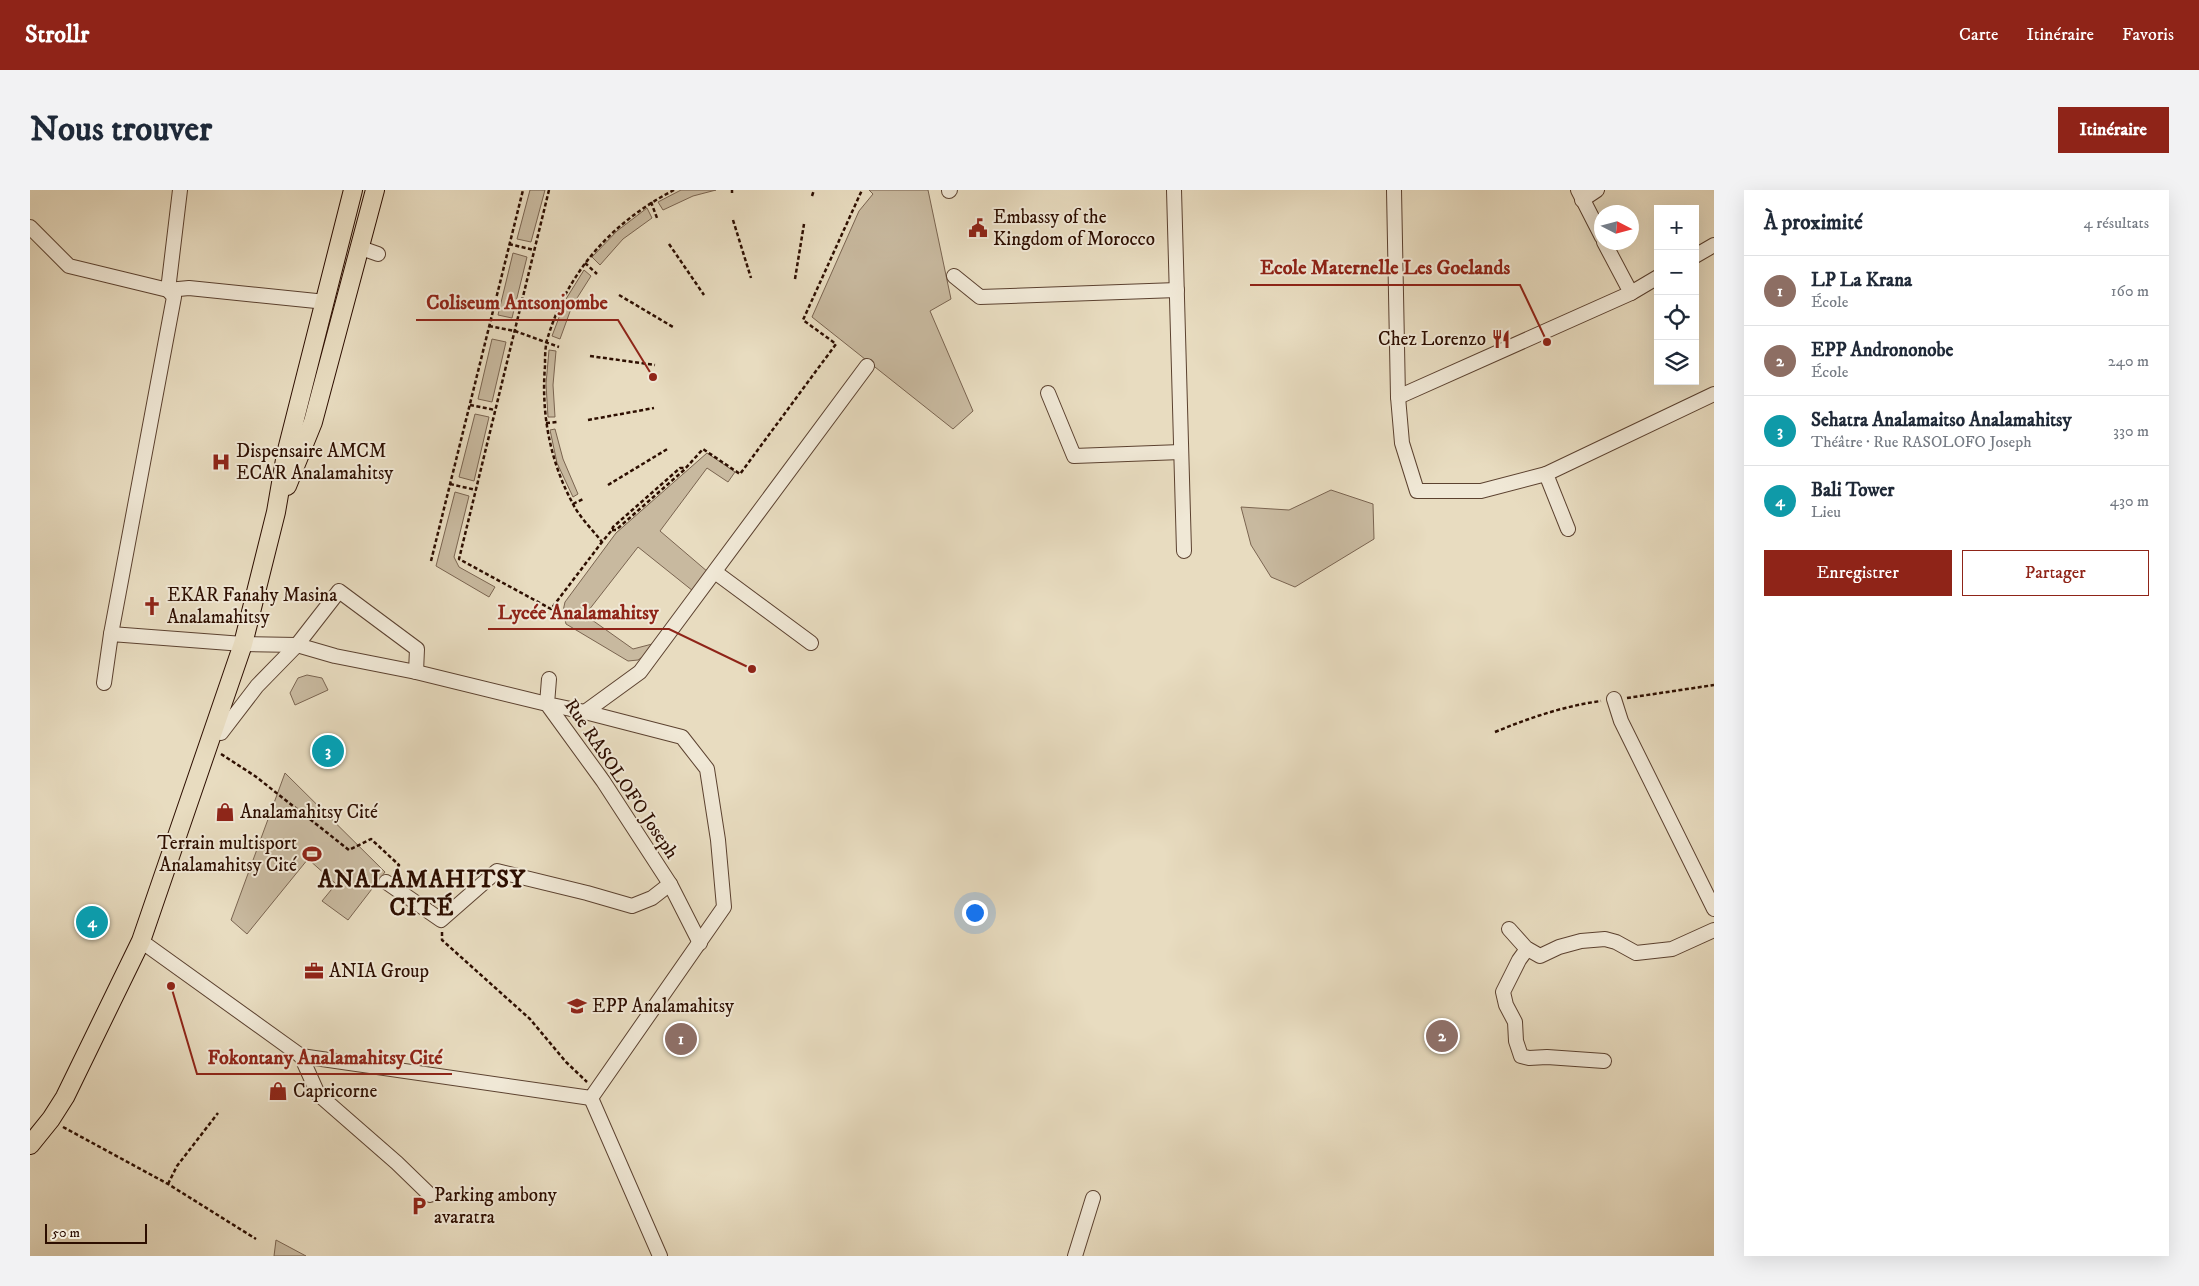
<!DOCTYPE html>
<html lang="fr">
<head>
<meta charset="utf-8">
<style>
	body { margin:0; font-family:"IM FELL DW Pica",serif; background:#f2f2f3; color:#1f2937 }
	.controls { position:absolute; right:15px; top:15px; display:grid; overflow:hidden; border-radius:0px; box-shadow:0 5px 20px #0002 }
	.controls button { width:45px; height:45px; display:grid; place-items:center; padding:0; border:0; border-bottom:1px solid #e0e1e3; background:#fff; color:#1f2937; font:25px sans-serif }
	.compass { position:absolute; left:1564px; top:15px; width:45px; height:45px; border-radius:50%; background:#fff; box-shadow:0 5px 20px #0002; rotate:96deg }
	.scale { position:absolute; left:15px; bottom:12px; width:102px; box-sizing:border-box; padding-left:5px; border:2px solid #2d0e00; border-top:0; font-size:14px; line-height:18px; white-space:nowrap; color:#2d0e00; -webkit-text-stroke:4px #f0e8d6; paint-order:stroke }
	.you { position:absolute; left:944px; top:722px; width:18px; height:18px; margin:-12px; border:4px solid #fff; border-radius:50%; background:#1a73e8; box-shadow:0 0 0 8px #1a73e833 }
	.badge { display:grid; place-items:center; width:32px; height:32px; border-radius:50%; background:#8f2418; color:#fff; font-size:16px; font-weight:700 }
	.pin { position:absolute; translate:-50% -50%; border:2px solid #fff; box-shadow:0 1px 5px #0006 }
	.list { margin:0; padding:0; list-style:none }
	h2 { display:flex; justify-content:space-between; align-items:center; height:65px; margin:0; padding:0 20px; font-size:21px }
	h2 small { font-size:16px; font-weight:400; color:#747a83 }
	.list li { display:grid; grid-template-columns:32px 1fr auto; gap:15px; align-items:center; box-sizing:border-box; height:70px; padding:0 20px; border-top:1px solid #e0e1e3 }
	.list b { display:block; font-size:19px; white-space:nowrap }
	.list p { margin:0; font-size:16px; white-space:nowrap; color:#747a83 }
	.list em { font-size:16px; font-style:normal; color:#747a83 }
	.actions { display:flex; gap:10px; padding:15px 20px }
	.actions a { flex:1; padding:11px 0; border:1px solid #8f2418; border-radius:0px; text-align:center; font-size:18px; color:#8f2418 }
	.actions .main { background:#8f2418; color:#fff }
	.icon { flex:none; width:28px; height:28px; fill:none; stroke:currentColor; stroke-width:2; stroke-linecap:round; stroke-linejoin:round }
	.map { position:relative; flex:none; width:1684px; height:1066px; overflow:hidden; border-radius:0px }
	header { display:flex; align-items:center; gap:30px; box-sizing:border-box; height:70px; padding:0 25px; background:#8f2418; color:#fff }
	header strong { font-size:24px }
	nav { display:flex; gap:28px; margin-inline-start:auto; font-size:18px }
	.intro { display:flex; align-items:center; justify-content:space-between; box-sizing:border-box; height:120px; padding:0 30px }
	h1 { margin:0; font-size:35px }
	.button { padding:12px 22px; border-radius:0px; background:#8f2418; color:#fff; font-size:18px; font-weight:700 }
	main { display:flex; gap:30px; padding:0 30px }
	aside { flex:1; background:#fff; border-radius:0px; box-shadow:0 5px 20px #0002 }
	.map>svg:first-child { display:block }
	.green { fill:#c8b99f; stroke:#7a6450 }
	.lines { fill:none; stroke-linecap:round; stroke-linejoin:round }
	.minor-casing { stroke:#5c4230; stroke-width:16 }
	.major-casing { stroke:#2d0e00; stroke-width:20 }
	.path { stroke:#2d0e00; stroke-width:2.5; stroke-dasharray:4 2.5; stroke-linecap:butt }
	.minor { stroke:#f0e8d6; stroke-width:14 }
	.major { stroke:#e8dcc0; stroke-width:18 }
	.labels { text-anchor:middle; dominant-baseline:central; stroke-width:4; stroke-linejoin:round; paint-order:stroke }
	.poi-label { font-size:19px; fill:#2d0e00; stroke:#f0e8d6; text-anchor:start }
	.street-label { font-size:19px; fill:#2d0e00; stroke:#f0e8d6 }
	.district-label { font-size:24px; font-weight:bold; letter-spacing:1px; fill:#2d0e00; stroke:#f0e8d6 }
	.leader { fill:none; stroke:#8f2418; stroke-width:2 }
	.callout-dot { fill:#8f2418; stroke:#f0e8d6; stroke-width:2 }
	.callout-label { font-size:20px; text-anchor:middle; font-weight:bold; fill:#8f2418; stroke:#f0e8d6; stroke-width:4; stroke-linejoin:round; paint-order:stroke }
</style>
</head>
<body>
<header>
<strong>Strollr</strong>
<nav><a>Carte</a><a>Itinéraire</a><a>Favoris</a></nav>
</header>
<div class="intro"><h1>Nous trouver</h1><a class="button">Itinéraire</a></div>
<main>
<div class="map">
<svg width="1684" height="1066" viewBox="0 0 1684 1066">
	<rect width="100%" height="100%" fill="#e8dcc0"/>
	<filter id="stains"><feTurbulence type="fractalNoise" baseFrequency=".004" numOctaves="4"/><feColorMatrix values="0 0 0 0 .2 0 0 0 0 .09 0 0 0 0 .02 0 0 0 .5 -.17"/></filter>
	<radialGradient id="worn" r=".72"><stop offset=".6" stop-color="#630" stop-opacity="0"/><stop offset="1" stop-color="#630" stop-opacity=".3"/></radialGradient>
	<g class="green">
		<polygon points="500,0 515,0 501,52 487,49"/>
		<polygon points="651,0 686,0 663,6 633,20 628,12"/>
		<polygon points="839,0 898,0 921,109 900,121 943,221 923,239 782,127 829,21 843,4"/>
		<polygon points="617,18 622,28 593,49 570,75 562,67 587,41"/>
		<polygon points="483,63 497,67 482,128 468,125"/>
		<polygon points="554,80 561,86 542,116 530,149 522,146 536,109"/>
		<polygon points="462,149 476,152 462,212 448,209"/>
		<polygon points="519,160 526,161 523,195 525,227 518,227 516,194"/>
		<polygon points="445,224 459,227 444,291 429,287"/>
		<polygon points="525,239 533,269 548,304 543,307 527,273 520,240"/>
		<polygon points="677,263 705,282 698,292 677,278 630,341 678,382 663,401 608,357 555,425 603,459 626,453 624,459 608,470 598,471 536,434 533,421 535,412 586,343"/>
		<polygon points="1301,300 1343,314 1344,349 1265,397 1241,387 1221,355 1211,317 1259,320"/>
		<polygon points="425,302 439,306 424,367 429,377 465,397 459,407 406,376"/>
		<polygon points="277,485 292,488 298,500 265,515 260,503 268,488"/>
		<polygon points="255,583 355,682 318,730 292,711 306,694 278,669 217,744 201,730"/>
		<polygon points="246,1050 276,1066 244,1066"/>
	</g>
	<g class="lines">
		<g class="minor-casing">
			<g id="minor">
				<polyline points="1144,0 1154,361"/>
				<polyline points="1364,0 1368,207 1372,253 1387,301 1451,301 1516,284 1684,204"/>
				<polyline points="1548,0 1572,47"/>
				<polyline points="919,1 920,0"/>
				<polyline points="1552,10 1567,0"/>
				<polyline points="0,37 39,76 138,100 159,98 296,112"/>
				<polyline points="331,58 348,64"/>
				<polyline points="1665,66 1684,55"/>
				<polyline points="924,86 950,107 1147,100"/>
				<polyline points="1601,103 1628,87"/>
				<polyline points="1018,203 1044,266 1151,262"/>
				<polyline points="1368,207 1601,103 1574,52"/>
				<polyline points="1516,284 1538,339"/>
				<polyline points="685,382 781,453"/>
				<polyline points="81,444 144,107 138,100 150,0"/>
				<polyline points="74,493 81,444 213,454 267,455 305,466 386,482 517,514 573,591 640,694 670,753"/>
				<polyline points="1584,509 1591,531 1684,719"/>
				<polyline points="555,522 610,482 837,176"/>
				<polyline points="184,539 191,543 227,496 267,455 309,401 387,459 386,482"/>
				<polyline points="356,692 411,730 467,681 557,703 602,716 622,708 640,694"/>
				<polyline points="1479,739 1496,758 1510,766 1529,757 1551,751 1575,749 1586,752 1606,763 1642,759 1684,740"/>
				<polyline points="111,751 271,866 561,908 694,717 688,650 677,579 652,547 555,522 517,514 519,489"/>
				<polyline points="1497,759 1489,770 1473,802 1476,815 1485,832 1486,851 1491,866 1499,868 1517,867 1574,871"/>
				<polyline points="271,866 288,904 367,973 400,1005"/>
				<polyline points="561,908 630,1066"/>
				<polyline points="1045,1066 1063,1008"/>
			</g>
		</g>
		<g class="major-casing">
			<g id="major">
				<polyline points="257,296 283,232 345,0"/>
				<polyline points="0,955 21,929 35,907 111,751 213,454 246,322 256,264 323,0"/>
			</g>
		</g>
		<g class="path">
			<polyline points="519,0 429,369 521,419 572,352"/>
			<path d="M 644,0 C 582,32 537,82 517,150 C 515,158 515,168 515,176 C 511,223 520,271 542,312 C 549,327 562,339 572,352 L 582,340 L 583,337 L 650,278 L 654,278"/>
			<polyline points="702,0 702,3"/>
			<polyline points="782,6 784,0"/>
			<polyline points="621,12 627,28"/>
			<polyline points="703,30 721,88"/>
			<polyline points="479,54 504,60"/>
			<polyline points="639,54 674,105"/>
			<polyline points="555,73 567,84"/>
			<polyline points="765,89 774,34"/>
			<polyline points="589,105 643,137"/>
			<polyline points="459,136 485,141 529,157"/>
			<polyline points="560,166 625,175"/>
			<polyline points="440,215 465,220"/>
			<polyline points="558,230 624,218"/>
			<polyline points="516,233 527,232"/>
			<polyline points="420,294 446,300"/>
			<polyline points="578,295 639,258"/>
			<polyline points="543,314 553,309"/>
			<polyline points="582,340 586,340 654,280 673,259 710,284 806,154 773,130 832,0"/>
			<polyline points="401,371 493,0"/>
			<polyline points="1597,508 1684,495"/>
			<path d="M 1465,542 C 1499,528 1534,516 1571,511"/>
			<polyline points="191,564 225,586 319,660 341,649 369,675 364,682"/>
			<polyline points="412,742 412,750 500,829 536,872 557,892"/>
			<polyline points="33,937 138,994 226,1049"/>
			<polyline points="138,994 147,976 188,923"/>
		</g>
		<use href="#minor" class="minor"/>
		<use href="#major" class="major"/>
	</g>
	<defs>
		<g id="civic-bare" transform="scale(1.5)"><path d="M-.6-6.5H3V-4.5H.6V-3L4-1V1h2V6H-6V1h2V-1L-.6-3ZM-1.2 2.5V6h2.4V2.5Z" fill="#8f2418" stroke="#f0e8d6" stroke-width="2.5" paint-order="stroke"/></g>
		<g id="restaurant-bare" transform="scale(1.5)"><path d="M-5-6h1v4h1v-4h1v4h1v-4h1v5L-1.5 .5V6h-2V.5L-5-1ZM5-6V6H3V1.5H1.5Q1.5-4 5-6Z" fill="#8f2418" stroke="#f0e8d6" stroke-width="2.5" paint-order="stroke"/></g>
		<g id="hospital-bare" transform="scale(1.5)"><path d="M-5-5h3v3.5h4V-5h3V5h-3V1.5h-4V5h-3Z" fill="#8f2418" stroke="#f0e8d6" stroke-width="2.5" paint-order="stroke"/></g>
		<g id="church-bare" transform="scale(1.5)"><path d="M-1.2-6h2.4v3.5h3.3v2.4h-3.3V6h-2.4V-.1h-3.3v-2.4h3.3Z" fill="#8f2418" stroke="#f0e8d6" stroke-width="2.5" paint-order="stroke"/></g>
		<g id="shop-bare" transform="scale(1.5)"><path d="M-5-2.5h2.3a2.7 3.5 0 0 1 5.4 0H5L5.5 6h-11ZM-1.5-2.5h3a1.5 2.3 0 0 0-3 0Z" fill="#8f2418" stroke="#f0e8d6" stroke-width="2.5" paint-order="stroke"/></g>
		<g id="stadium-bare" transform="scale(1.5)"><path d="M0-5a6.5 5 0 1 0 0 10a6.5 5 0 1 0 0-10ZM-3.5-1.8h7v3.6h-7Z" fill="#8f2418" stroke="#f0e8d6" stroke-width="2.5" paint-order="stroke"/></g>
		<g id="office-bare" transform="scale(1.5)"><path d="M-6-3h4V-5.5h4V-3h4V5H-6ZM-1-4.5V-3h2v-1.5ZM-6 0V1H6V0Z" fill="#8f2418" stroke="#f0e8d6" stroke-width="2.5" paint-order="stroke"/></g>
		<g id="school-bare" transform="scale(1.5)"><path d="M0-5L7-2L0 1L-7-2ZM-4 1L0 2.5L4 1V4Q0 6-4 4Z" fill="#8f2418" stroke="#f0e8d6" stroke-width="2.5" paint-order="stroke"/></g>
		<g id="parking-bare" transform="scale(1.5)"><path d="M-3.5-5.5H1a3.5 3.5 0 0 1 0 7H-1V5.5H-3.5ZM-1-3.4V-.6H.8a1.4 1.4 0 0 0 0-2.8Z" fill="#8f2418" stroke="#f0e8d6" stroke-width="2.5" paint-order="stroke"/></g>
	</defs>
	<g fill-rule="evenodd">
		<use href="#civic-bare" x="948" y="38"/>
		<use href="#restaurant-bare" x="1471" y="149"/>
		<use href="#hospital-bare" x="191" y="272"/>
		<use href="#church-bare" x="122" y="416"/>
		<use href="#shop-bare" x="195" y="622"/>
		<use href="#stadium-bare" x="282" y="664"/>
		<use href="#office-bare" x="284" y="781"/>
		<use href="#school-bare" x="547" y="816"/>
		<use href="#shop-bare" x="248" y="901"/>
		<use href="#parking-bare" x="389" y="1016"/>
	</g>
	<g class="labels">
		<g class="poi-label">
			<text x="963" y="27">Embassy of the<tspan x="963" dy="22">Kingdom of Morocco</tspan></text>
			<text x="1456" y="149" text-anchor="end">Chez Lorenzo</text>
			<text x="206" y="261">Dispensaire AMCM<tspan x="206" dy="22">ECAR Analamahitsy</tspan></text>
			<text x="137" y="405">EKAR Fanahy Masina<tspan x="137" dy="22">Analamahitsy</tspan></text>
			<text x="210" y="622">Analamahitsy Cité</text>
			<text x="267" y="653" text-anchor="end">Terrain multisport<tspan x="267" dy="22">Analamahitsy Cité</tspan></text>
			<text x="299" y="781">ANIA Group</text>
			<text x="562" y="816">EPP Analamahitsy</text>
			<text x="263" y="901">Capricorne</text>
			<text x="404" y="1005">Parking ambony<tspan x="404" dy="22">avaratra</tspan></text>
		</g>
		<g class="street-label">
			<text transform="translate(591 589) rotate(56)">Rue RASOLOFO Joseph</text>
		</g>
		<g class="district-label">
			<text x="392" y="690">ANALAMAHITSY<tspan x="392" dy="28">CITÉ</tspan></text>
		</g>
	</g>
	<path class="leader" d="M1517 152L1490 95H1220M623 187L588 130H386M722 479L639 439H458M141 796L167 884H422"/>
	<g class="callout-dot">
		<circle cx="1517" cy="152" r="5"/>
		<circle cx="623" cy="187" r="5"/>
		<circle cx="722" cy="479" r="5"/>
		<circle cx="141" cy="796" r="5"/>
	</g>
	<g class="callout-label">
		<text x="1355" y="84">Ecole Maternelle Les Goelands</text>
		<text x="487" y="119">Coliseum Antsonjombe</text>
		<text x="548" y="429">Lycée Analamahitsy</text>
		<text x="295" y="874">Fokontany Analamahitsy Cité</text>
	</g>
	<rect width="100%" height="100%" filter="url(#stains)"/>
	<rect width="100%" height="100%" fill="url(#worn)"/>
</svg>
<div class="controls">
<button>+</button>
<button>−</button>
<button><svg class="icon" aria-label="locate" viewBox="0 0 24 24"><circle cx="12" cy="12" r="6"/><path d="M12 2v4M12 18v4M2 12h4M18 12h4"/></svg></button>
<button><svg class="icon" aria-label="layers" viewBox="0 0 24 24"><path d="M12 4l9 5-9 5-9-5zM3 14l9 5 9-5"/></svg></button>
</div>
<svg class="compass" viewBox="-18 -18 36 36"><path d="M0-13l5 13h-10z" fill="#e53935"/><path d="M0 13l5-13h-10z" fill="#747a83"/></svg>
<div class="scale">50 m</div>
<div class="you"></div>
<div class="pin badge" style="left:651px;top:849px;background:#8d6e63">1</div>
<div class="pin badge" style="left:1412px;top:846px;background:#8d6e63">2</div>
<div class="pin badge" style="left:298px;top:561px;background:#0f9aa8">3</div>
<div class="pin badge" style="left:62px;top:732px;background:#0f9aa8">4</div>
</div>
<aside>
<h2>À proximité<small>4 résultats</small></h2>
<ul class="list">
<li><span class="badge" style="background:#8d6e63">1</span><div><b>LP La Krana</b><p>École</p></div><em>160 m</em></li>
<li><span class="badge" style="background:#8d6e63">2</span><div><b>EPP Andrononobe</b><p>École</p></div><em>240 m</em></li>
<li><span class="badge" style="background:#0f9aa8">3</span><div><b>Sehatra Analamaitso Analamahitsy</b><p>Théâtre · Rue RASOLOFO Joseph</p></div><em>330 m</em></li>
<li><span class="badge" style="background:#0f9aa8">4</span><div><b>Bali Tower</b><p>Lieu</p></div><em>430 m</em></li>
</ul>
<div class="actions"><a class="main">Enregistrer</a><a>Partager</a></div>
</aside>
</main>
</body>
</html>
